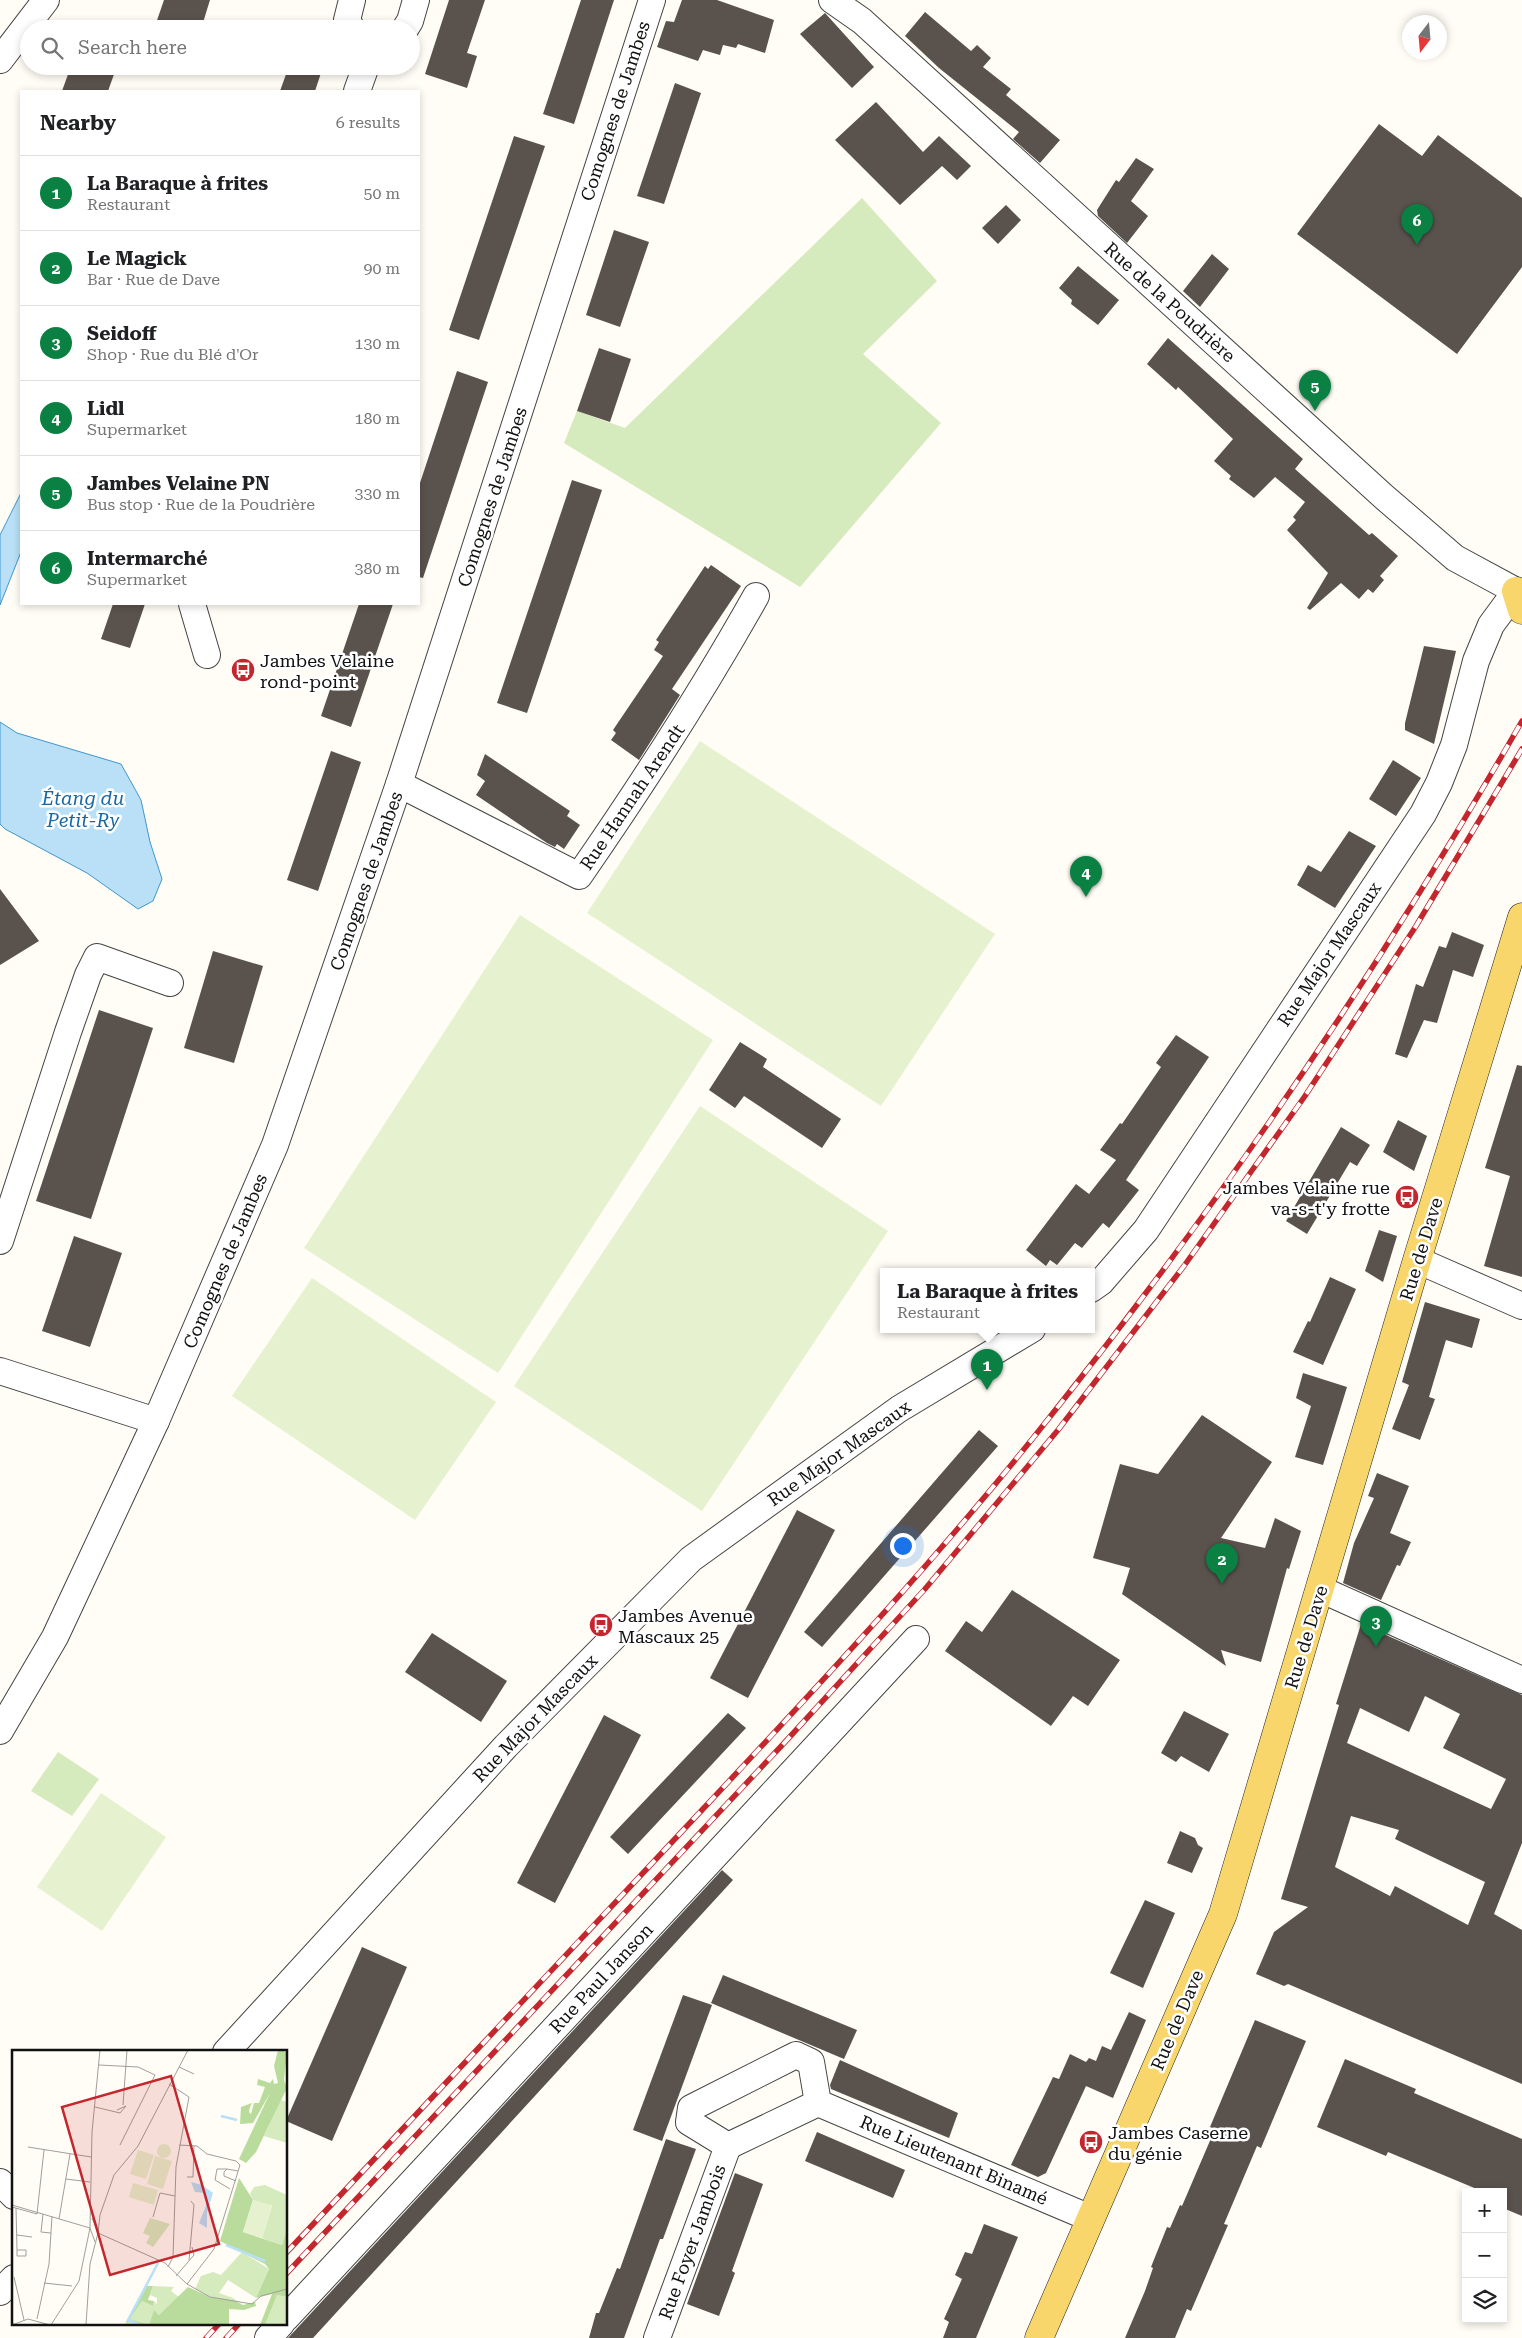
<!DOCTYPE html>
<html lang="en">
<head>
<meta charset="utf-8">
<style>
	body { margin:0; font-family:"Roboto Serif",serif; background:#f2f2f2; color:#202124 }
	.controls { position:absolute; right:15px; bottom:15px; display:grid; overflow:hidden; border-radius:0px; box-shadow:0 2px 8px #0003 }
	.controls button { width:45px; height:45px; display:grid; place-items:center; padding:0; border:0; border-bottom:1px solid #e0e0e0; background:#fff; color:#202124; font:25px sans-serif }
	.compass { position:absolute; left:1402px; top:15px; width:45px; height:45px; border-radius:50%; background:#fff; box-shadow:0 2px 8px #0003; rotate:196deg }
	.you { position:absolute; left:902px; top:1545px; width:18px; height:18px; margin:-12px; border:4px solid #fff; border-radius:50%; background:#1a73e8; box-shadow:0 0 0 8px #1a73e833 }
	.badge { display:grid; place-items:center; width:32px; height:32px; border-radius:50%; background:#0b8043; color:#fff; font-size:16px; font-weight:700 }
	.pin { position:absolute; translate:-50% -41px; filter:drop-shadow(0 1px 2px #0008) }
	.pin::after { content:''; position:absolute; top:26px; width:18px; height:15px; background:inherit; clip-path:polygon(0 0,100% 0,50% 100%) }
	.popup { position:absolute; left:880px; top:1268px; width:215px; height:65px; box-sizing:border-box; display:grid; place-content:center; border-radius:0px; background:#fff; filter:drop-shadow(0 1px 4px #0005); font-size:16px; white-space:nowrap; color:#757577 }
	.popup b { font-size:19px; color:#202124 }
	.popup::after { content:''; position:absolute; left:50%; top:100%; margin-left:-10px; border:10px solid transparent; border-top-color:#fff }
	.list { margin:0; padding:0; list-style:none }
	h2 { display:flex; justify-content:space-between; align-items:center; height:65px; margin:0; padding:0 20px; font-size:21px }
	h2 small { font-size:16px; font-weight:400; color:#757577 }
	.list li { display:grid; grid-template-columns:32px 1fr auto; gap:15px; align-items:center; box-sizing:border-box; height:75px; padding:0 20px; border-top:1px solid #e0e0e0 }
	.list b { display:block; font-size:19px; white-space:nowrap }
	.list p { margin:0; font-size:16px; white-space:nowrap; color:#757577 }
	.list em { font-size:16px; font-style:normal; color:#757577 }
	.icon { flex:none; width:28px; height:28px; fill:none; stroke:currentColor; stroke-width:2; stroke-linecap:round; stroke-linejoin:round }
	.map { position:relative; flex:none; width:1522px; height:2338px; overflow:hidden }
	.search { position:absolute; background:#fff; box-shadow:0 2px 8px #0003; left:20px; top:20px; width:400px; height:55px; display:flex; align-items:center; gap:12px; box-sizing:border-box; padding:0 18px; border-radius:28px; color:#757577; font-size:19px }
	.panel { position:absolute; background:#fff; box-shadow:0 2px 8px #0003; left:20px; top:90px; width:400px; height:515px; border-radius:0px }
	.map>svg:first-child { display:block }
	.green { fill:#d5ebbd }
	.pitch { fill:#e6f2cf }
	.water { fill:#b9e0f7; stroke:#3f96cf }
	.building { fill:#5a524d; fill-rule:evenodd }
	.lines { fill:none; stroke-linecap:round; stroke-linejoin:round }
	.minor-casing { stroke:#444; stroke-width:28 }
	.major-casing { stroke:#222; stroke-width:29 }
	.minor { stroke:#fff; stroke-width:26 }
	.major { stroke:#f9d66b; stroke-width:28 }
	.rail-casing { stroke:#c4262e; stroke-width:5.5 }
	.rail { stroke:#fff; stroke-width:4; stroke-dasharray:11; stroke-linecap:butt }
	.labels { text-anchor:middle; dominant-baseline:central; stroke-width:5; stroke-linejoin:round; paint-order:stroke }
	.street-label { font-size:18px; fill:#111; stroke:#fff }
	.poi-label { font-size:18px; fill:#111; stroke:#fff; text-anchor:start }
	.water-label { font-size:19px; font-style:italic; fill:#1768a6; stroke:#fff }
	.inset-river { fill:none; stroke:#b9e0f7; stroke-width:2.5 }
	.inset-road { fill:none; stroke:#a09f9a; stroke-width:1 }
	.view { fill:#c4262e; fill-opacity:0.15; stroke:#c4262e; stroke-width:2.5 }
	.inset-edge { fill:none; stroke:#111; stroke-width:2.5 }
</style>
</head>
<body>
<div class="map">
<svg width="1522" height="2338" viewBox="0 0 1522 2338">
	<rect width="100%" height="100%" fill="#fffdf5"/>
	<g class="green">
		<polygon points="862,198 937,281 863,354 941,423 800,587 564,443 577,411 625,428"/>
		<polygon points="58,1752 99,1779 72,1816 31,1791"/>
	</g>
	<g class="pitch">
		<polygon points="700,741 995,934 881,1106 587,913"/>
		<polygon points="520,915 713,1040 498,1373 304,1248"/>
		<polygon points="700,1106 888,1231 702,1511 514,1386"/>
		<polygon points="312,1278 496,1402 415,1520 232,1396"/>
		<polygon points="101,1793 166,1837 102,1931 37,1887"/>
	</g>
	<g class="water">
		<polygon points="21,493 21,552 0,605 0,535"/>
		<polygon points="0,722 17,733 121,764 141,800 150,842 162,879 153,901 138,909 87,873 5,829 0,824"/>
	</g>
	<g class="building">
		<polygon points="164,0 210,0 201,29 154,29"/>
		<polygon points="449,0 485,0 467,53 477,56 467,88 425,74"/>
		<polygon points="581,0 614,0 574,124 543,114"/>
		<polygon points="682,0 717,0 774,20 765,53 738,44 736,48 723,45 720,55 703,50 698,61 657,47 666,21 674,22"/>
		<polygon points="925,12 971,51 977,45 991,58 983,67 1011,89 1006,95 1060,140 1040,163 1013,139 1019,132 939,68 905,36"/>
		<polygon points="825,13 874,67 852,88 800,34"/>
		<polygon points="71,66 117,66 108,91 62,91"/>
		<polygon points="289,66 309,66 322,70 315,91 280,91"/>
		<polygon points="675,83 701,93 664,204 637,196"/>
		<polygon points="876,102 923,152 939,136 971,166 957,180 942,166 900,205 835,140"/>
		<polygon points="1379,124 1422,156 1438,135 1522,198 1522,267 1457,354 1297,234"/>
		<polygon points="514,136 545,146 479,340 449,330"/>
		<polygon points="1136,158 1154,169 1131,201 1148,216 1127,243 1098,216 1097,210 1116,180 1119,182"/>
		<polygon points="1006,205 1021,220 998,244 982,228"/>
		<polygon points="614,230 649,242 620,327 586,315"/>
		<polygon points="1212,254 1229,269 1200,307 1183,291"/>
		<polygon points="1078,266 1119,300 1098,325 1071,304 1072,300 1059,288"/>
		<polygon points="1168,338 1303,459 1295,469 1369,535 1372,533 1398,556 1380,576 1384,580 1373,593 1368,589 1359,599 1341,583 1310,610 1307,608 1328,573 1287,530 1296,520 1293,517 1305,502 1275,477 1254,498 1229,479 1231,476 1214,461 1233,439 1178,387 1176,390 1147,364"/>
		<polygon points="599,348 631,359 610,422 577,411"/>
		<polygon points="457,371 488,382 423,578 419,577 419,486"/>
		<polygon points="572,480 602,490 527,713 497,703"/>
		<polygon points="711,565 741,586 672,689 680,695 639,760 611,740 616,733 613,730 663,656 654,650 659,642 656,640 705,566 708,569"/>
		<polygon points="113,604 145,604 130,648 101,639"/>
		<polygon points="359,604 393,604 351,727 321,716"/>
		<polygon points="1424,646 1456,651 1434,744 1405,730 1405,723"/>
		<polygon points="331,751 361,762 318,891 287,880"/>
		<polygon points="485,754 570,811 567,816 580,825 564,849 557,844 555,847 547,843 476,795 485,781 477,775"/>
		<polygon points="1393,760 1421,778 1396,816 1369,799"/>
		<polygon points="1349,831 1376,846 1335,908 1297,885 1308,865 1321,872"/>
		<polygon points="0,889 39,941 0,965"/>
		<polygon points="1452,932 1484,945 1473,977 1453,970 1437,1023 1424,1020 1407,1058 1395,1054 1416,984 1423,987 1439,946 1446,948"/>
		<polygon points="213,951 263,966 234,1063 184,1048"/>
		<polygon points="99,1010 153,1028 91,1219 36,1201"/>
		<polygon points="1176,1035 1209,1057 1126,1180 1139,1190 1109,1228 1103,1223 1082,1248 1075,1243 1057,1265 1050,1260 1046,1266 1026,1250 1076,1184 1089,1194 1116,1160 1100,1150 1120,1123 1122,1124 1161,1067 1156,1063"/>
		<polygon points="740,1042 767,1059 763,1067 841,1119 822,1148 744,1096 735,1108 709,1090"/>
		<polygon points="1517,1065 1522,1066 1522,1277 1484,1266 1510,1176 1485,1168"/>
		<polygon points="1398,1120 1427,1136 1414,1171 1383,1152"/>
		<polygon points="1341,1127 1370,1145 1357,1166 1350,1162 1307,1234 1286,1221"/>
		<polygon points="1379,1230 1397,1236 1383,1282 1365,1271"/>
		<polygon points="74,1236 122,1253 90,1347 42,1331"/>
		<polygon points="1330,1277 1356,1289 1323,1365 1293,1352 1308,1321 1310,1322"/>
		<polygon points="1425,1302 1480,1319 1472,1348 1446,1340 1429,1397 1435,1399 1420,1440 1392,1429 1409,1385 1402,1382"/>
		<polygon points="1303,1373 1347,1387 1323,1465 1295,1457 1311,1406 1296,1398"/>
		<polygon points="1202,1415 1272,1462 1221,1538 1265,1548 1275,1518 1301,1531 1289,1569 1287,1568 1261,1662 1221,1650 1226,1666 1122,1594 1130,1568 1093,1558 1120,1464 1158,1474"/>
		<polygon points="979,1430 998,1446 822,1647 804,1632"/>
		<polygon points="1377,1473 1409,1486 1390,1533 1411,1542 1400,1566 1397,1565 1381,1600 1343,1583 1354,1543 1374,1498 1368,1496"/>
		<polygon points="797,1510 835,1530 748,1698 710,1678"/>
		<polygon points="1012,1590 1120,1660 1088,1706 1073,1696 1051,1726 945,1651 966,1621 982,1632"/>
		<path d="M 1361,1624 L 1522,1695 L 1522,1843 L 1494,1914 L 1522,1930 L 1522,2084 L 1288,1984 L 1284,1986 L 1256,1974 L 1274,1932 L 1308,1907 L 1281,1899 L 1339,1705 L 1336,1704 ZM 1425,1696 L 1460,1714 L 1443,1748 L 1506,1779 L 1491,1809 L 1347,1743 L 1360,1708 L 1409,1732 ZM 1351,1816 L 1399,1830 L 1395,1839 L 1485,1882 L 1468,1925 L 1395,1886 L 1390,1896 L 1335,1867 Z"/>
		<polygon points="432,1633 507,1681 481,1722 405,1672"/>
		<polygon points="1184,1711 1229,1734 1209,1772 1181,1756 1176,1762 1161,1753"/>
		<polygon points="728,1713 746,1728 628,1854 610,1837"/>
		<polygon points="604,1715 641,1735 555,1903 517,1883"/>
		<polygon points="1180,1831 1195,1838 1198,1845 1203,1848 1192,1873 1167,1863"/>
		<polygon points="722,1870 733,1880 313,2338 288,2338"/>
		<polygon points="1145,1900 1175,1913 1143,1988 1110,1973"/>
		<polygon points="362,1947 407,1967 332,2141 286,2121"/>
		<polygon points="723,1975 857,2030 844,2059 711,2003"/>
		<polygon points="683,1995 712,2005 662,2141 633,2130"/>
		<polygon points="1129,2012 1146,2020 1113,2098 1086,2086 1046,2173 1038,2177 1011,2165 1053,2077 1059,2079 1070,2054 1086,2062 1089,2058 1096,2061 1102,2046 1111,2050"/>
		<polygon points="1255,2020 1306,2041 1261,2148 1257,2146 1224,2224 1228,2225 1191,2311 1187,2309 1175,2338 1125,2338 1145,2291 1153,2268 1151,2267 1167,2227 1170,2228 1180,2205 1182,2206 1215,2129 1210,2127"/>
		<polygon points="1345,2059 1416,2089 1414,2093 1522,2139 1522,2216 1503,2208 1503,2192 1484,2192 1388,2152 1386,2156 1317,2127"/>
		<polygon points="840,2060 958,2113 949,2138 831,2089 830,2085"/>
		<polygon points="817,2132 905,2170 893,2198 805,2161"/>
		<polygon points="666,2139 696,2149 663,2239 660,2239 624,2338 589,2338 596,2313 599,2313 617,2268 620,2269"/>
		<polygon points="735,2173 763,2184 732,2271 735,2273 719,2316 687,2304"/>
		<polygon points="984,2224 1018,2237 976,2338 943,2338 949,2322 944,2319 962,2279 955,2275 965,2252 972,2254"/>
	</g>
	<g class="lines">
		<g class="minor-casing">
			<g id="minor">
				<polyline points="832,0 862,21 1383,496 1455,558 1516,591 1491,625 1476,661 1454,745 1439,783 1423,814 1146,1230 1101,1282 1091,1289"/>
				<polyline points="352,29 347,20 352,0"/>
				<polyline points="405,29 410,21 416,0"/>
				<polyline points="0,60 46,0"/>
				<polyline points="357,91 366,66"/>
				<polyline points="192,604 207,655"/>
				<path d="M 399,784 L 579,876 C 642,785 702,692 756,596"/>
				<polyline points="0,1241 68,1032 88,975 97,957 170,983"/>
				<polyline points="1417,1260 1522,1306"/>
				<polyline points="0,1371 156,1421"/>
				<polyline points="1320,1589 1522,1680"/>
				<polyline points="0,1731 55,1637 156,1421 275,1145 399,784 652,0"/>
				<polyline points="226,2052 506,1746 691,1559 899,1409 1032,1329"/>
				<polyline points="818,2103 811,2062 796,2055 691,2108 689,2122 728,2146 818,2103 1090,2218"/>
				<polyline points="0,2182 14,2196"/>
				<polyline points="0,2292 14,2278"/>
				<polyline points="286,2318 916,1639"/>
				<polyline points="268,2338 281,2324"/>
				<polyline points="657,2338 728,2146"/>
			</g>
		</g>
		<g class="major-casing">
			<g id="major">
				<polyline points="1516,591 1522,610"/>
				<polyline points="1039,2338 1223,1914 1417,1260 1522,917"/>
			</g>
		</g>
		<use href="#minor" class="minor"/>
		<use href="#major" class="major"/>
		<g class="rail-casing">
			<g id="rail">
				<path d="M 286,2253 C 415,2116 544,1978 673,1841 C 802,1703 932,1566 1049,1418 C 1225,1198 1382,965 1522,721"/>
				<polyline points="286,2274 786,1741 925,1589 1058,1430 1184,1266 1305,1096 1416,926 1522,749"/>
				<polyline points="206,2338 219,2324"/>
				<polyline points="226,2338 239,2324"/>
			</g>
		</g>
		<use href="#rail" class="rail"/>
	</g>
	<defs>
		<g id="bus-disc" transform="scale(1.25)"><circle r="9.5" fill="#c4262e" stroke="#fff"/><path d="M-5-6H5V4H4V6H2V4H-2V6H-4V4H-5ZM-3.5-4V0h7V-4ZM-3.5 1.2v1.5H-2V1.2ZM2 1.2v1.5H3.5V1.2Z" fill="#fff"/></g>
	</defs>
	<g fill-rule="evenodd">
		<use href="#bus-disc" x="243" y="670"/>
		<use href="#bus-disc" x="1407" y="1197"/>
		<use href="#bus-disc" x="601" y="1625"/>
		<use href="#bus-disc" x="1091" y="2142"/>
	</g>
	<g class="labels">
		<g class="street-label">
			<text transform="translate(615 111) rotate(-72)">Comognes de Jambes</text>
			<text transform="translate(1170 302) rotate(42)">Rue de la Poudrière</text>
			<text transform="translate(492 497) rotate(-72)">Comognes de Jambes</text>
			<text transform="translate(632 797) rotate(-56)">Rue Hannah Arendt</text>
			<text transform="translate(366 881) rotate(-71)">Comognes de Jambes</text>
			<text transform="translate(1329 954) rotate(-56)">Rue Major Mascaux</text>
			<text transform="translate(1421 1249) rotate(-73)">Rue de Dave</text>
			<text transform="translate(225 1261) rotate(-67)">Comognes de Jambes</text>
			<text transform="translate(839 1453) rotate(-35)">Rue Major Mascaux</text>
			<text transform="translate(1306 1637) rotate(-73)">Rue de Dave</text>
			<text transform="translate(535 1718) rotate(-46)">Rue Major Mascaux</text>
			<text transform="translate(601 1978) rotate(-47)">Rue Paul Janson</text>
			<text transform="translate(1177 2020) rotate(-67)">Rue de Dave</text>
			<text transform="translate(954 2160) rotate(23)">Rue Lieutenant Binamé</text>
			<text transform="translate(692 2242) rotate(-70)">Rue Foyer Jambois</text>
		</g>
		<g class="poi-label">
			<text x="260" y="660">Jambes Velaine<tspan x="260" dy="21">rond-point</tspan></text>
			<text x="1390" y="1187" text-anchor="end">Jambes Velaine rue<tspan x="1390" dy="21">va-s-t'y frotte</tspan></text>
			<text x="618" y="1615">Jambes Avenue<tspan x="618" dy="21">Mascaux 25</tspan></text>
			<text x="1108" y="2132">Jambes Caserne<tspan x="1108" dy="21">du génie</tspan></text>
		</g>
		<g class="water-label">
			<text x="83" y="798">Étang du<tspan x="83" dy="22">Petit-Ry</tspan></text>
		</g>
	</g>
	<g transform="translate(12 2050)">
		<rect width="275" height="275" fill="#fffdf5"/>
		<path d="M 269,50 L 275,52 L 275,93 L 252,86 ZM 253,135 L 275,145 L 275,178 L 270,195 L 250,188 L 260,156 L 241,150 L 238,144 L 242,137 ZM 138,168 L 158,174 L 141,197 L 134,193 L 138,186 L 131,183 ZM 230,202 L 257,219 L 244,248 L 216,230 L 207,243 L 221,248 L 231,255 L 221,250 L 198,247 L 183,239 L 189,226 L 201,222 L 209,225 ZM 141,236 L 162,237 L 159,241 L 167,247 L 147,265 L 142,261 L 137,275 L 112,275 L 114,272 L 133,274 L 118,269 L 130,251 L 141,256 L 142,251 L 145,254 L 145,248 L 138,245 ZM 265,245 L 275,247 L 275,275 L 253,275 Z" fill="#d5ebbd"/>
		<path d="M 266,0 L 275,2 L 272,30 L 275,38 L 244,102 L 234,113 L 227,109 L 258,43 L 241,73 L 228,74 L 229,57 L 240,53 L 238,57 L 237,62 L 239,64 L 242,53 L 247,53 L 253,37 L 245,35 L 246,29 L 258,33 L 261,29 L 262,34 L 266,33 L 262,16 ZM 227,128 L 241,150 L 231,182 L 270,195 L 275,178 L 275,247 L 265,245 L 253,275 L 248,275 L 260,244 L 244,248 L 257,219 L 253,214 L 208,191 ZM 134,236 L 141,236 L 136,250 L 142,251 L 141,256 L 130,251 L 118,269 L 137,275 L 142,260 L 147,265 L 176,237 L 198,247 L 221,250 L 231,255 L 243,252 L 244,256 L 232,260 L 217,259 L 217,275 L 137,275 L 114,272 Z" fill="#b9dc9c"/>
		<path d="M145 101a7 7 0 1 1 14 0a7 7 0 1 1-14 0ZM 126,100 L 142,105 L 134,129 L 118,124 ZM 143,106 L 160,111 L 151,139 L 135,134 ZM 121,133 L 146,140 L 142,155 L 117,147 ZM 241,150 L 260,155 L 250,188 L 231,182 Z" fill="#e6f2cf"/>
		<path d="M 179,132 L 190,135 L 201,143 L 195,163 L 195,178 L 187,173 L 194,156 L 194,143 L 183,142 Z" fill="#b9e0f7"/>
		<path class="inset-river" d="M 209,66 L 225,70M 214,195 L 253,211M 128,275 L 116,270 L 146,213"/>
		<path class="inset-road" d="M 176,0 L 126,96 L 102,125 L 88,165 L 86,183 L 153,213 L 175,234 L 198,247 L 240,254 L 249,246 L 275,239M 87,15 L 126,17 L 143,25 L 108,95M 167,17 L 182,24M 111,55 L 115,0M 83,57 L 108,63 L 114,56 L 105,60M 167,95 L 185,96 L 195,104 L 224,111 L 228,115 L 202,199 L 175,234M 16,97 L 79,107M 215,119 L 205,119 L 203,130 L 218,139M 175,127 L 181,127 L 182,96M 54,129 L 78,132M 224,131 L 212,126 L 212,122 L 215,119 L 226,121M 0,155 L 78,178 L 67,231 L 39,275M 0,157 L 25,164 L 32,100M 4,158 L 5,200 L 5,206 L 14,206 L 14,200 L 5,200M 31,164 L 29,182 L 39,183M 141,167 L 148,143 L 163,146M 80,168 L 86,183M 47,169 L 58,104M 5,185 L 20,187M 83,192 L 78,178 L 80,82 L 88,0M 177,210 L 182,155 L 179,151M 156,217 L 161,207 L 164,117 L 177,47 L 157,34M 164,226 L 182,205 L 180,197M 2,227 L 12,270M 32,233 L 60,236M 25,269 L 37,214 L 40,166M 0,275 L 16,269 L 38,275M 74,275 L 78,214 L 86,183"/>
		<path class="view" d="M 159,26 L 207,194 L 98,225 L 50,57 Z"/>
		<rect width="275" height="275" class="inset-edge"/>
	</g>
</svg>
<div class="controls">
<button>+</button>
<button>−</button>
<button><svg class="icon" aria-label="layers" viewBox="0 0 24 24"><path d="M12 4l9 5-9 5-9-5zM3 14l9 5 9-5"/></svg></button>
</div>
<svg class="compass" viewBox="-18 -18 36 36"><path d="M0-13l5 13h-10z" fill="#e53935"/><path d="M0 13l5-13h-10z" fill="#757577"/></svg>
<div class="you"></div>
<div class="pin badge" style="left:987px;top:1390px">1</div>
<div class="popup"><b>La Baraque à frites</b>Restaurant</div>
<div class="pin badge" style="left:1222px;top:1584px">2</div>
<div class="pin badge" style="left:1376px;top:1647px">3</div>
<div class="pin badge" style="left:1086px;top:897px">4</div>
<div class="pin badge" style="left:1315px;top:411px">5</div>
<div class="pin badge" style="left:1417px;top:245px">6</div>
<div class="search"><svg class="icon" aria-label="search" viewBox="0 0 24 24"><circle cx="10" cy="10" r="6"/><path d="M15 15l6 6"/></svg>Search here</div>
<section class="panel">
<h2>Nearby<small>6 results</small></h2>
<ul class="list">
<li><span class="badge">1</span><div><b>La Baraque à frites</b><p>Restaurant</p></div><em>50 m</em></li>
<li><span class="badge">2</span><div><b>Le Magick</b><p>Bar · Rue de Dave</p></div><em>90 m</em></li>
<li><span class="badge">3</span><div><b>Seidoff</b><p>Shop · Rue du Blé d'Or</p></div><em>130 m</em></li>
<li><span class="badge">4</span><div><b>Lidl</b><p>Supermarket</p></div><em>180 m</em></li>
<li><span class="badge">5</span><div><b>Jambes Velaine PN</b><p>Bus stop · Rue de la Poudrière</p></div><em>330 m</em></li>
<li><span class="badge">6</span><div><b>Intermarché</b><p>Supermarket</p></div><em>380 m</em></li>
</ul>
</section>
</div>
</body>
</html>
